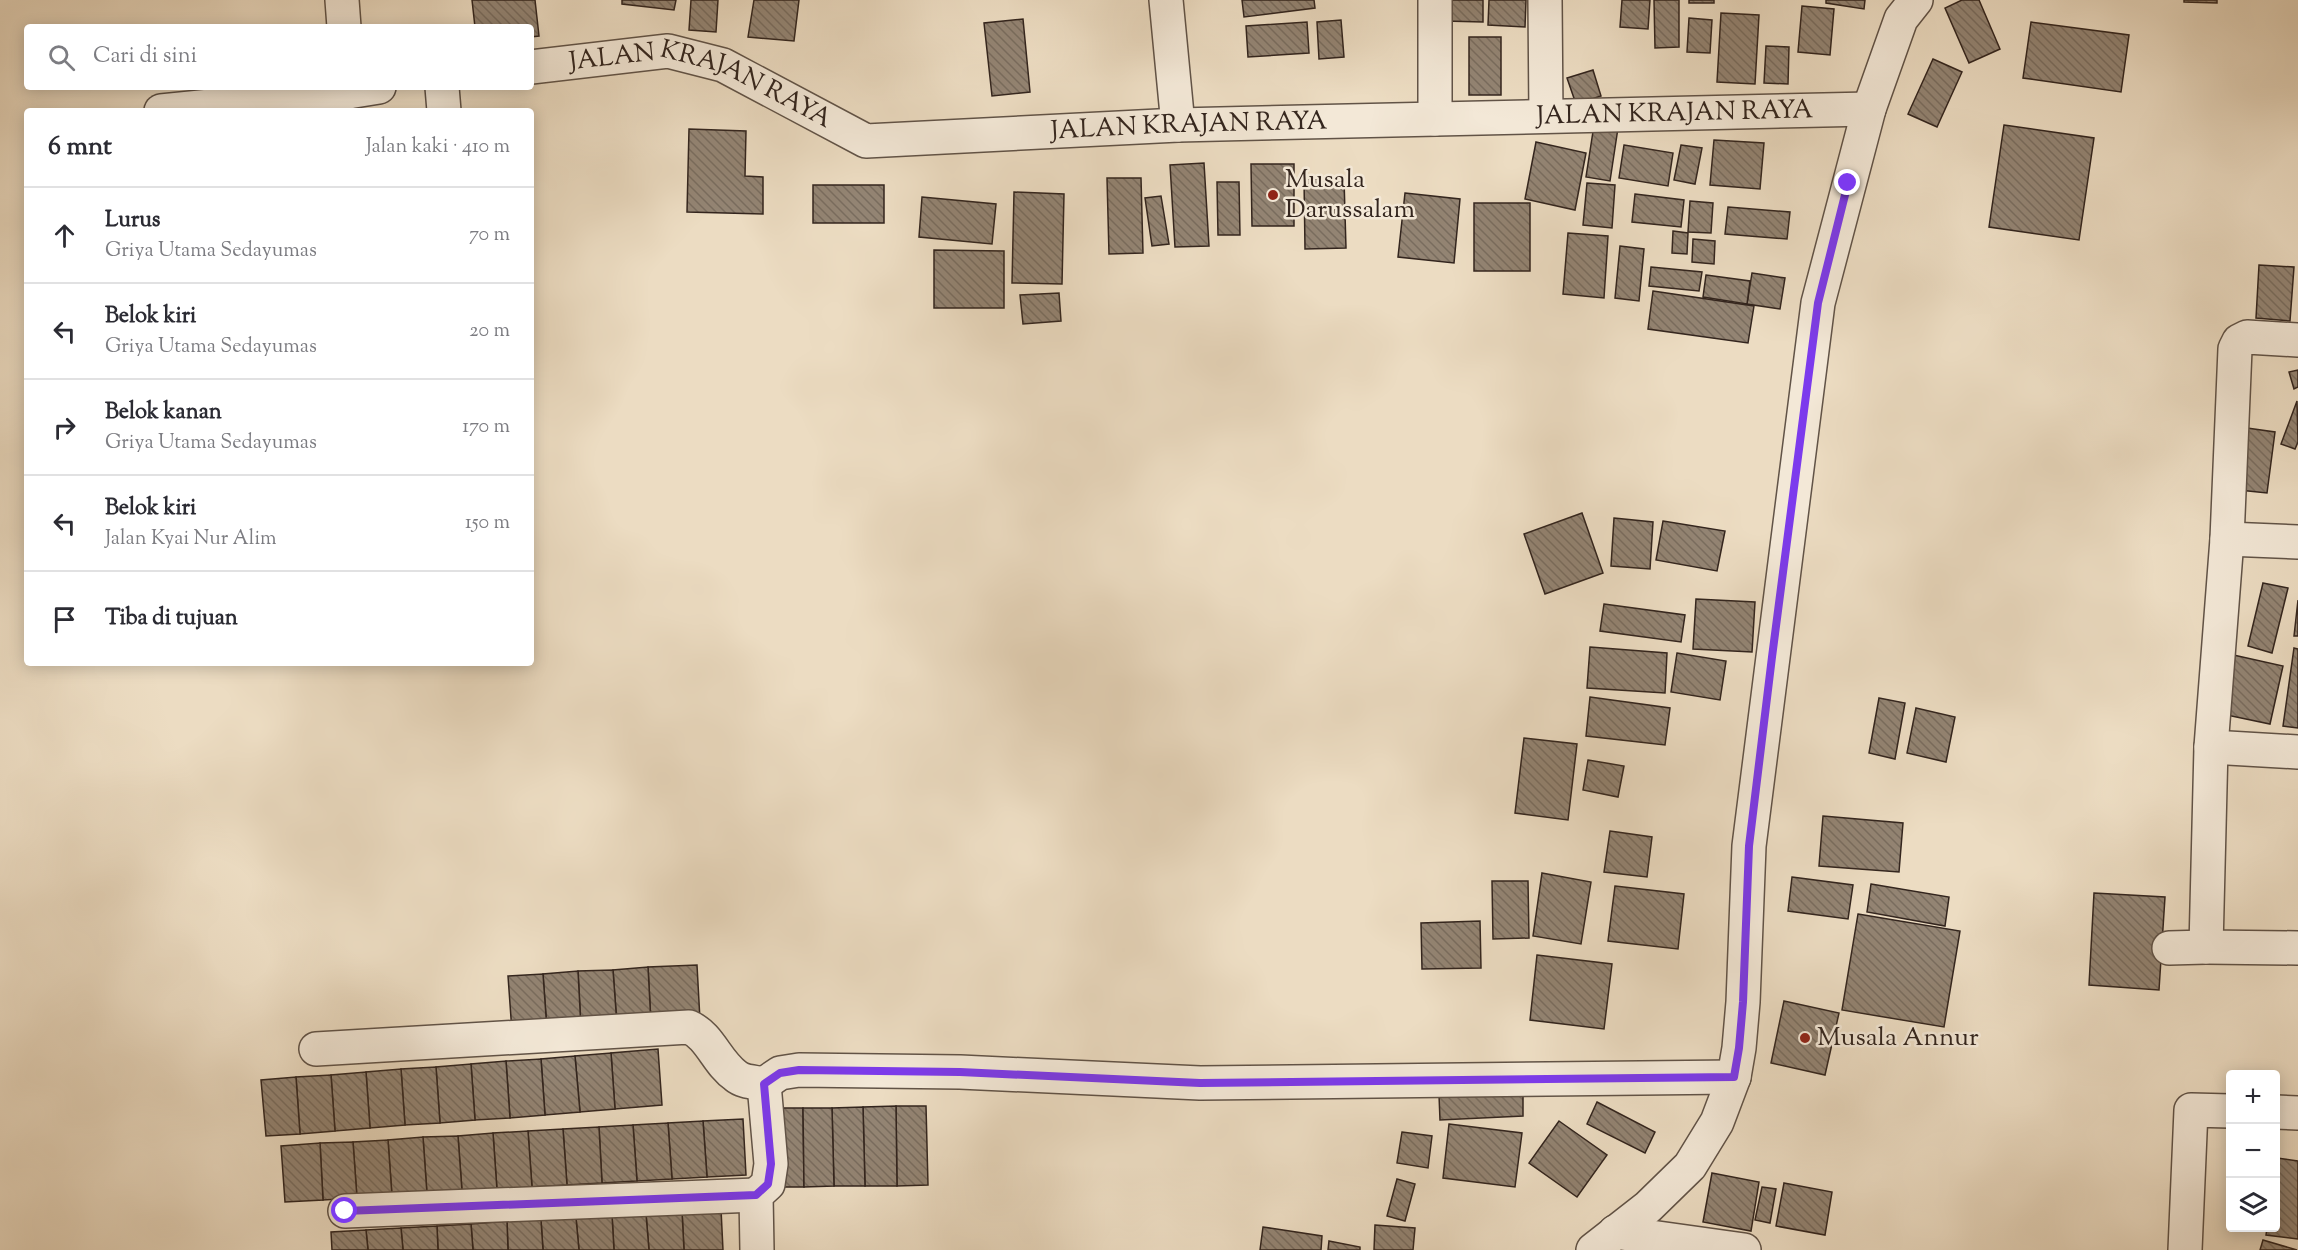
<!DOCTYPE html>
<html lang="id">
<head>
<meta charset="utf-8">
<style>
	body { margin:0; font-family:"Sorts Mill Goudy",serif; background:#f7f7f7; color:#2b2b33 }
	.controls { position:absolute; right:18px; bottom:18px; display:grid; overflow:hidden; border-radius:6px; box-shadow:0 3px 15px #0003 }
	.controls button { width:54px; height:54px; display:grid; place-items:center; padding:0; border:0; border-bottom:2px solid #e1e1e2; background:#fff; color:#2b2b33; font:30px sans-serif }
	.stop { position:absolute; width:18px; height:18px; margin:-14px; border:4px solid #7c3aed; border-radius:50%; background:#fff }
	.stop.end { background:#7c3aed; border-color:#fff; box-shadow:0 2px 6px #0008 }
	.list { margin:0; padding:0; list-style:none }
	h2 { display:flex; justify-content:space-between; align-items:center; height:78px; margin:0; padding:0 24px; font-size:26px }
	h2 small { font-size:20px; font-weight:400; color:#7c7c81 }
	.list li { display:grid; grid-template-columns:39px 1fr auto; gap:18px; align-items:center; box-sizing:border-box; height:96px; padding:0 24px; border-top:2px solid #e1e1e2 }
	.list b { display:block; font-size:22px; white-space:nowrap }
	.list p { margin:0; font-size:20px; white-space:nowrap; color:#7c7c81 }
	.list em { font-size:20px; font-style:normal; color:#7c7c81 }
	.icon { flex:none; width:33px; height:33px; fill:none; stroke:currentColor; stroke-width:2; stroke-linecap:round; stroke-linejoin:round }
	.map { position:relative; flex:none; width:2298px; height:1250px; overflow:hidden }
	.search { position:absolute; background:#fff; box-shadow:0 3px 15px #0003; left:24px; top:24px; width:510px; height:66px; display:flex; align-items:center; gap:15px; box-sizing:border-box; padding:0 21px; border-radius:6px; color:#7c7c81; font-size:22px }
	.panel { position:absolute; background:#fff; box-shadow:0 3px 15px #0003; left:24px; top:108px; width:510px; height:558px; border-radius:6px }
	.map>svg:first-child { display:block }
	.building { fill:url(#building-back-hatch); stroke:#33251e; stroke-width:1.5 }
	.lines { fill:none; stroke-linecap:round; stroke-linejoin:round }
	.minor-casing { stroke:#615347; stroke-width:36 }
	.minor { stroke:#f3e8d7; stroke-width:33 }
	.route { stroke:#7c3aed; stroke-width:8 }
	.poi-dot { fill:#8f2418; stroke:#f3e8d7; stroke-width:2 }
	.labels { text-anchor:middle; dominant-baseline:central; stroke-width:5; stroke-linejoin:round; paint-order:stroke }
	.street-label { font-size:26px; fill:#33251e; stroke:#f3e8d7 }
	.poi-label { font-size:26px; fill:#33251e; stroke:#f3e8d7; text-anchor:start }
</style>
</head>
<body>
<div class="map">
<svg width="2298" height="1250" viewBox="0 0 2298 1250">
	<defs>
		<pattern id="building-back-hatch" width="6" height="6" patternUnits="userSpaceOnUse" patternTransform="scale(1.5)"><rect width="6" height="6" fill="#938473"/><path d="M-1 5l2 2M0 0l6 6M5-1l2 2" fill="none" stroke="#796c5e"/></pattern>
	</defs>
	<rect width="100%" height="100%" fill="#ecdcc2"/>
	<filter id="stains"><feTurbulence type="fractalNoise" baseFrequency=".00333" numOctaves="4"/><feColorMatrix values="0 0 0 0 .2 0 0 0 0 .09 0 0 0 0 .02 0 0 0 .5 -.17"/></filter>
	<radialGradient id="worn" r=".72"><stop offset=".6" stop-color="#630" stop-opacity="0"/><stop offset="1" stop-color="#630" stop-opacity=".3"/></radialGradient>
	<g class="building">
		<polygon points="472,0 535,0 539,36 531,37 531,27 475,27"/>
		<polygon points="622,0 676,0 674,10 622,4"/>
		<polygon points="691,0 718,0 716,32 689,30"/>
		<polygon points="754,0 799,0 794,41 748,37"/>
		<polygon points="1242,0 1314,0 1315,8 1244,17"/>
		<polygon points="1444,0 1483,0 1483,22 1444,21"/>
		<polygon points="1489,0 1526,0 1525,27 1488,25"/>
		<polygon points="1622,0 1650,0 1648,29 1620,27"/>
		<polygon points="1654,0 1679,0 1679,47 1655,48"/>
		<rect x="1689" y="0" width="25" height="3"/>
		<polygon points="1826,0 1865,0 1864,9 1826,3"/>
		<polygon points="1962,0 1979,0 2000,49 1969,63 1945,8"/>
		<polygon points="2184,0 2217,0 2217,3 2184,2"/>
		<polygon points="1802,6 1834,9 1830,55 1798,52"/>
		<polygon points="1721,13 1759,15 1755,84 1717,82"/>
		<polygon points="1689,18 1712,20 1710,53 1687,52"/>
		<polygon points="1023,19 1030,92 992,96 984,23"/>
		<polygon points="1341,20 1344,57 1319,59 1317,22"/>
		<polygon points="1307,22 1309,53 1248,57 1246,26"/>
		<polygon points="2031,22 2129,35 2121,92 2023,78"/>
		<rect x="1469" y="37" width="32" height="58"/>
		<polygon points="1766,46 1789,47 1788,84 1764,83"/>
		<polygon points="1933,59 1962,72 1937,127 1908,114"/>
		<polygon points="1593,70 1601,96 1576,104 1567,78"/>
		<polygon points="1594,125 1618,128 1610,181 1586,177"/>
		<polygon points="2004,125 2094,138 2079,240 1989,227"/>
		<polygon points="689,129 746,131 745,176 763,177 763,214 687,212"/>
		<polygon points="1714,140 1764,143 1760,189 1710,185"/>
		<polygon points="1536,142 1586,153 1575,210 1525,199"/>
		<polygon points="1624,145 1673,153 1668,186 1619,178"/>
		<polygon points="1681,145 1702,148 1695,184 1674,180"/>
		<polygon points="1204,163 1209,246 1175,247 1170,165"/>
		<polygon points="1251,164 1294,164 1294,226 1252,226"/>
		<polygon points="1107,178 1141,178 1143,253 1109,254"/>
		<polygon points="1304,179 1344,179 1346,248 1305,249"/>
		<polygon points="1217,182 1239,182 1240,235 1218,235"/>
		<polygon points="1587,183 1615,185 1612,228 1583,225"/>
		<rect x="813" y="185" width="71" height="38"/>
		<polygon points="1014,192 1064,194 1062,284 1012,283"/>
		<polygon points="1405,193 1460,199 1454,263 1398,257"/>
		<polygon points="1635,194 1684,200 1681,227 1632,222"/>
		<polygon points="1161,196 1169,244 1152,246 1145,198"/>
		<polygon points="922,197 996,204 992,244 919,237"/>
		<polygon points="1690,201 1713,203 1711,233 1688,232"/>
		<rect x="1474" y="203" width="56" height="68"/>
		<polygon points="1728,207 1790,212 1787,239 1725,234"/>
		<polygon points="1673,231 1688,233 1687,254 1672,253"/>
		<polygon points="1568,233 1608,236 1604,298 1563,294"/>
		<polygon points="1693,239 1715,241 1714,264 1692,262"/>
		<polygon points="1620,246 1644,249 1639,301 1615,298"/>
		<polygon points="934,250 1004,251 1004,308 934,308"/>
		<polygon points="2259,265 2294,267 2290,321 2256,318"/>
		<polygon points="1651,267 1702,272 1699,291 1649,286"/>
		<polygon points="1752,273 1785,278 1780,309 1747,304"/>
		<polygon points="1706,275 1750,281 1747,304 1703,297"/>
		<polygon points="1653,291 1754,306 1748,343 1648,329"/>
		<polygon points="1059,293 1061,321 1023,324 1020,295"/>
		<polygon points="2298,370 2298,387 2294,389 2289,372"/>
		<polygon points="2297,401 2298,442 2295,449 2281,444"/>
		<polygon points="2247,428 2275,432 2267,493 2239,490"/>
		<polygon points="1582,513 1603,573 1545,594 1524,534"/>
		<polygon points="1614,518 1653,522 1650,569 1611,566"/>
		<polygon points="1663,521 1725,531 1717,571 1656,560"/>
		<polygon points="2263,583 2288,588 2272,653 2248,646"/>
		<polygon points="1696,599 1755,602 1752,652 1693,649"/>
		<polygon points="2298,600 2298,636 2294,636"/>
		<polygon points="1604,604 1685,615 1681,642 1600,631"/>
		<polygon points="1590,647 1667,653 1665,693 1587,688"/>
		<polygon points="2294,648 2298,649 2298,728 2283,726"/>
		<polygon points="1677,653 1726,661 1720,700 1671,692"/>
		<polygon points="2229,654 2283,666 2270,724 2217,713"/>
		<polygon points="1590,697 1670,708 1665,745 1586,736"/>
		<polygon points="1879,698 1905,703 1895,759 1869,753"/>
		<polygon points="1916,708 1955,717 1946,762 1907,753"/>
		<polygon points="1524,738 1577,744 1568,820 1515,813"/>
		<polygon points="1588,760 1624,766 1618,797 1583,790"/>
		<polygon points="1823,816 1903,823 1899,872 1819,866"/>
		<polygon points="1610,831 1652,837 1647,877 1604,872"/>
		<polygon points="1542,873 1591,882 1581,944 1533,936"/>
		<polygon points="1792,877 1853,885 1848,919 1788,911"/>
		<polygon points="1492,881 1528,881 1529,938 1493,939"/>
		<polygon points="1871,884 1949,897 1945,926 1867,912"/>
		<polygon points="1615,886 1684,894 1678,949 1608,941"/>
		<polygon points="2094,893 2165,897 2159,990 2089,985"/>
		<polygon points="1858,914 1960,931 1944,1027 1842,1010"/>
		<polygon points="1480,921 1481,968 1422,969 1421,923"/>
		<polygon points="1537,955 1612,964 1604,1029 1530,1020"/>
		<polygon points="697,965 700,1020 651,1023 648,967"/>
		<polygon points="648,967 651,1023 617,1025 613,970"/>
		<polygon points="613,970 617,1025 581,1028 578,971"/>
		<polygon points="578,971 581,1028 547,1030 543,974"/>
		<polygon points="543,974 547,1030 512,1032 508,976"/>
		<polygon points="1784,1001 1839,1013 1825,1075 1771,1063"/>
		<polygon points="658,1049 662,1105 615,1109 611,1053"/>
		<polygon points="611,1053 615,1109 580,1112 575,1056"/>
		<polygon points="575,1056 580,1112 545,1115 541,1059"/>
		<polygon points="541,1059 545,1115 510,1118 506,1061"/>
		<polygon points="506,1061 510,1118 475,1120 471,1064"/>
		<polygon points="471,1064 475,1120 440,1123 436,1067"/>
		<polygon points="436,1067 440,1123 405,1125 401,1069"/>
		<polygon points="401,1069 405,1125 370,1128 366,1072"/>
		<polygon points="366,1072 370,1128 335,1131 331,1075"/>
		<polygon points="331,1075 335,1131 300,1134 296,1077"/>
		<polygon points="296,1077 300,1134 266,1136 261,1080"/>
		<polygon points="1523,1091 1523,1116 1440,1120 1439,1095"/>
		<polygon points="1597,1102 1655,1132 1645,1153 1587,1124"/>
		<polygon points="896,1106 926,1106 928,1185 897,1186"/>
		<polygon points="896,1106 897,1186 865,1186 863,1107"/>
		<polygon points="863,1107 865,1186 834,1186 832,1108"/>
		<polygon points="771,1108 803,1108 804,1187 773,1187"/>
		<polygon points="803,1108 832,1108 834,1186 804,1187"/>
		<polygon points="743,1119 746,1175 707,1177 703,1121"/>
		<polygon points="703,1121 707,1177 672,1179 668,1123"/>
		<polygon points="1559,1121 1607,1155 1577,1197 1529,1163"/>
		<polygon points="668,1123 672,1179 637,1181 633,1125"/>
		<polygon points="1449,1124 1522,1133 1515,1187 1443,1178"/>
		<polygon points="633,1125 637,1181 602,1183 599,1127"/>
		<polygon points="599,1127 602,1183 567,1185 563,1129"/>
		<polygon points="563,1129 567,1185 532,1187 528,1131"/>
		<polygon points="528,1131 532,1187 497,1190 493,1133"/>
		<polygon points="1402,1132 1432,1136 1428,1168 1397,1163"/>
		<polygon points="493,1133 497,1190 462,1191 458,1136"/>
		<polygon points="458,1136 462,1191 427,1194 423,1137"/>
		<polygon points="423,1137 427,1194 392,1196 388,1140"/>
		<polygon points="388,1140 392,1196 357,1198 353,1142"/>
		<polygon points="353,1142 357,1198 323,1200 320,1143"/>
		<polygon points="320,1143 323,1200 285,1202 281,1146"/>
		<polygon points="2277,1158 2298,1161 2298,1239 2266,1235 2267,1228 2276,1228"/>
		<polygon points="1712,1173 1759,1182 1751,1231 1703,1222"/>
		<polygon points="1397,1179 1415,1184 1405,1221 1387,1216"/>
		<polygon points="1784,1183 1832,1192 1825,1235 1776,1226"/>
		<polygon points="1762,1187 1776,1189 1770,1223 1755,1220"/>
		<polygon points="721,1209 723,1250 684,1250 682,1211"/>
		<polygon points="682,1211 684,1250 649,1250 646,1214"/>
		<polygon points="646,1214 649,1250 614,1250 612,1215"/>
		<polygon points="612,1215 614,1250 579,1250 576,1218"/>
		<polygon points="576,1218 579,1250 543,1250 541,1220"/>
		<polygon points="541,1220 543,1250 508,1250 507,1221"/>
		<polygon points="507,1221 508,1250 473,1250 471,1224"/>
		<polygon points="471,1224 473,1250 438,1250 437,1226"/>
		<polygon points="1375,1225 1415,1228 1413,1250 1374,1250"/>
		<polygon points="437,1226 438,1250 403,1250 401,1228"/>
		<polygon points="1263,1227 1322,1236 1321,1250 1260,1250"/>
		<polygon points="401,1228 403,1250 368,1250 366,1230"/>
		<polygon points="366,1230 368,1250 332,1250 331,1232"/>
		<polygon points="2263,1240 2297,1250 2260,1250"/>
		<polygon points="1329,1241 1360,1247 1360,1250 1328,1250"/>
	</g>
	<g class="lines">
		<g class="minor-casing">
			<g id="minor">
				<polyline points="342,0 344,27"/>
				<polyline points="1166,0 1178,125"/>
				<polyline points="1545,0 1546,116"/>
				<path id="s1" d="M 531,67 L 668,51 L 723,65 L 866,141 L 1178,125 L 1869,109"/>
				<polyline points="348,87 348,92 379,87"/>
				<polyline points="442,87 444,111"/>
				<polyline points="161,111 348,92"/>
				<polyline points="1435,119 1435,0"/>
				<polyline points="2298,340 2247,337 2239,341 2235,349 2227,539 2211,747 2206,947 2298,948"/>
				<polyline points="2227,539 2298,542"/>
				<polyline points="2211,747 2298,752"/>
				<polyline points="2169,948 2206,947"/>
				<path d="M 316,1049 L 689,1027 C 710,1036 717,1063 736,1076 C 743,1082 755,1082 764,1084"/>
				<polyline points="764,1084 780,1073 799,1070 960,1072 1200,1083 1734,1077"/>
				<polyline points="2276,1112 2298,1113"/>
				<polyline points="345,1211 756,1195"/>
				<polyline points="1615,1232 1744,1250"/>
				<polyline points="757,1250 756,1195 768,1184 771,1164 764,1084"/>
				<polyline points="1593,1250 1648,1207 1690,1166 1717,1122 1734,1077 1739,1048 1743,1002 1749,846 1818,303 1869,109 1901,19 1916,0"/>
				<polyline points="2185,1250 2191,1110 2230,1111"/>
			</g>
		</g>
		<use href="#minor" class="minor"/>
	</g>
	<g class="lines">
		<polyline class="route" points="345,1211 756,1195 768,1184 771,1164 764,1084 780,1073 799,1070 960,1072 1200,1083 1734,1077 1739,1048 1743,1002 1749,846 1772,657 1818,303 1848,183"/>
	</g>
	<g class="poi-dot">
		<circle cx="1273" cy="195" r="6"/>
		<circle cx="1805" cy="1038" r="6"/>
	</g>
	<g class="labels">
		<g class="street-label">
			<text stroke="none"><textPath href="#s1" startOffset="177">JALAN KRAJAN RAYA</textPath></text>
			<text stroke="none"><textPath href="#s1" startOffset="1166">JALAN KRAJAN RAYA</textPath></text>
			<text stroke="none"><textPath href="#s1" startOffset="680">JALAN KRAJAN RAYA</textPath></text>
		</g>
		<g class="poi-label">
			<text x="1285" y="180">Musala<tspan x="1285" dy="30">Darussalam</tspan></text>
			<text x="1817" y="1038">Musala Annur</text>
		</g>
	</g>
	<rect width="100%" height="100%" filter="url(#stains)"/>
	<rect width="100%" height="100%" fill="url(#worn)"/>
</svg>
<div class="controls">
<button>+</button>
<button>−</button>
<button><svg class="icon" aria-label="layers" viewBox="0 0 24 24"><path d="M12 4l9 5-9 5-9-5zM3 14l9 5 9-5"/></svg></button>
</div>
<div class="stop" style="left:345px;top:1211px"></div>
<div class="stop end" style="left:1848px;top:183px"></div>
<div class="search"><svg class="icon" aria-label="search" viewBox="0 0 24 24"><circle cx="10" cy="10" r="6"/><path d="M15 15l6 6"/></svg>Cari di sini</div>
<section class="panel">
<h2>6 mnt<small>Jalan kaki · 410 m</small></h2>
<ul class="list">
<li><svg class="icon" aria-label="ahead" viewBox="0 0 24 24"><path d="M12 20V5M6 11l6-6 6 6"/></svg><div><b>Lurus</b><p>Griya Utama Sedayumas</p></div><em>70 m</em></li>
<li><svg class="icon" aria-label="left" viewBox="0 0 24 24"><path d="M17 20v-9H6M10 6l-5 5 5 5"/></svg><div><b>Belok kiri</b><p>Griya Utama Sedayumas</p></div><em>20 m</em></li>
<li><svg class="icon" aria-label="right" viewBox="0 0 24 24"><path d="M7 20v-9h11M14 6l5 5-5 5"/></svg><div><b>Belok kanan</b><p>Griya Utama Sedayumas</p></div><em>170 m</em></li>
<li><svg class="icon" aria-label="left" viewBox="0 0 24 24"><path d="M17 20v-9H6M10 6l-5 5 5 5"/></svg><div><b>Belok kiri</b><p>Jalan Kyai Nur Alim</p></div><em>150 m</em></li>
<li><svg class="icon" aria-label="arrive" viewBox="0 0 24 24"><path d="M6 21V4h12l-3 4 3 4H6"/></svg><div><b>Tiba di tujuan</b></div></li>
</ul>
</section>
</div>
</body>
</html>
